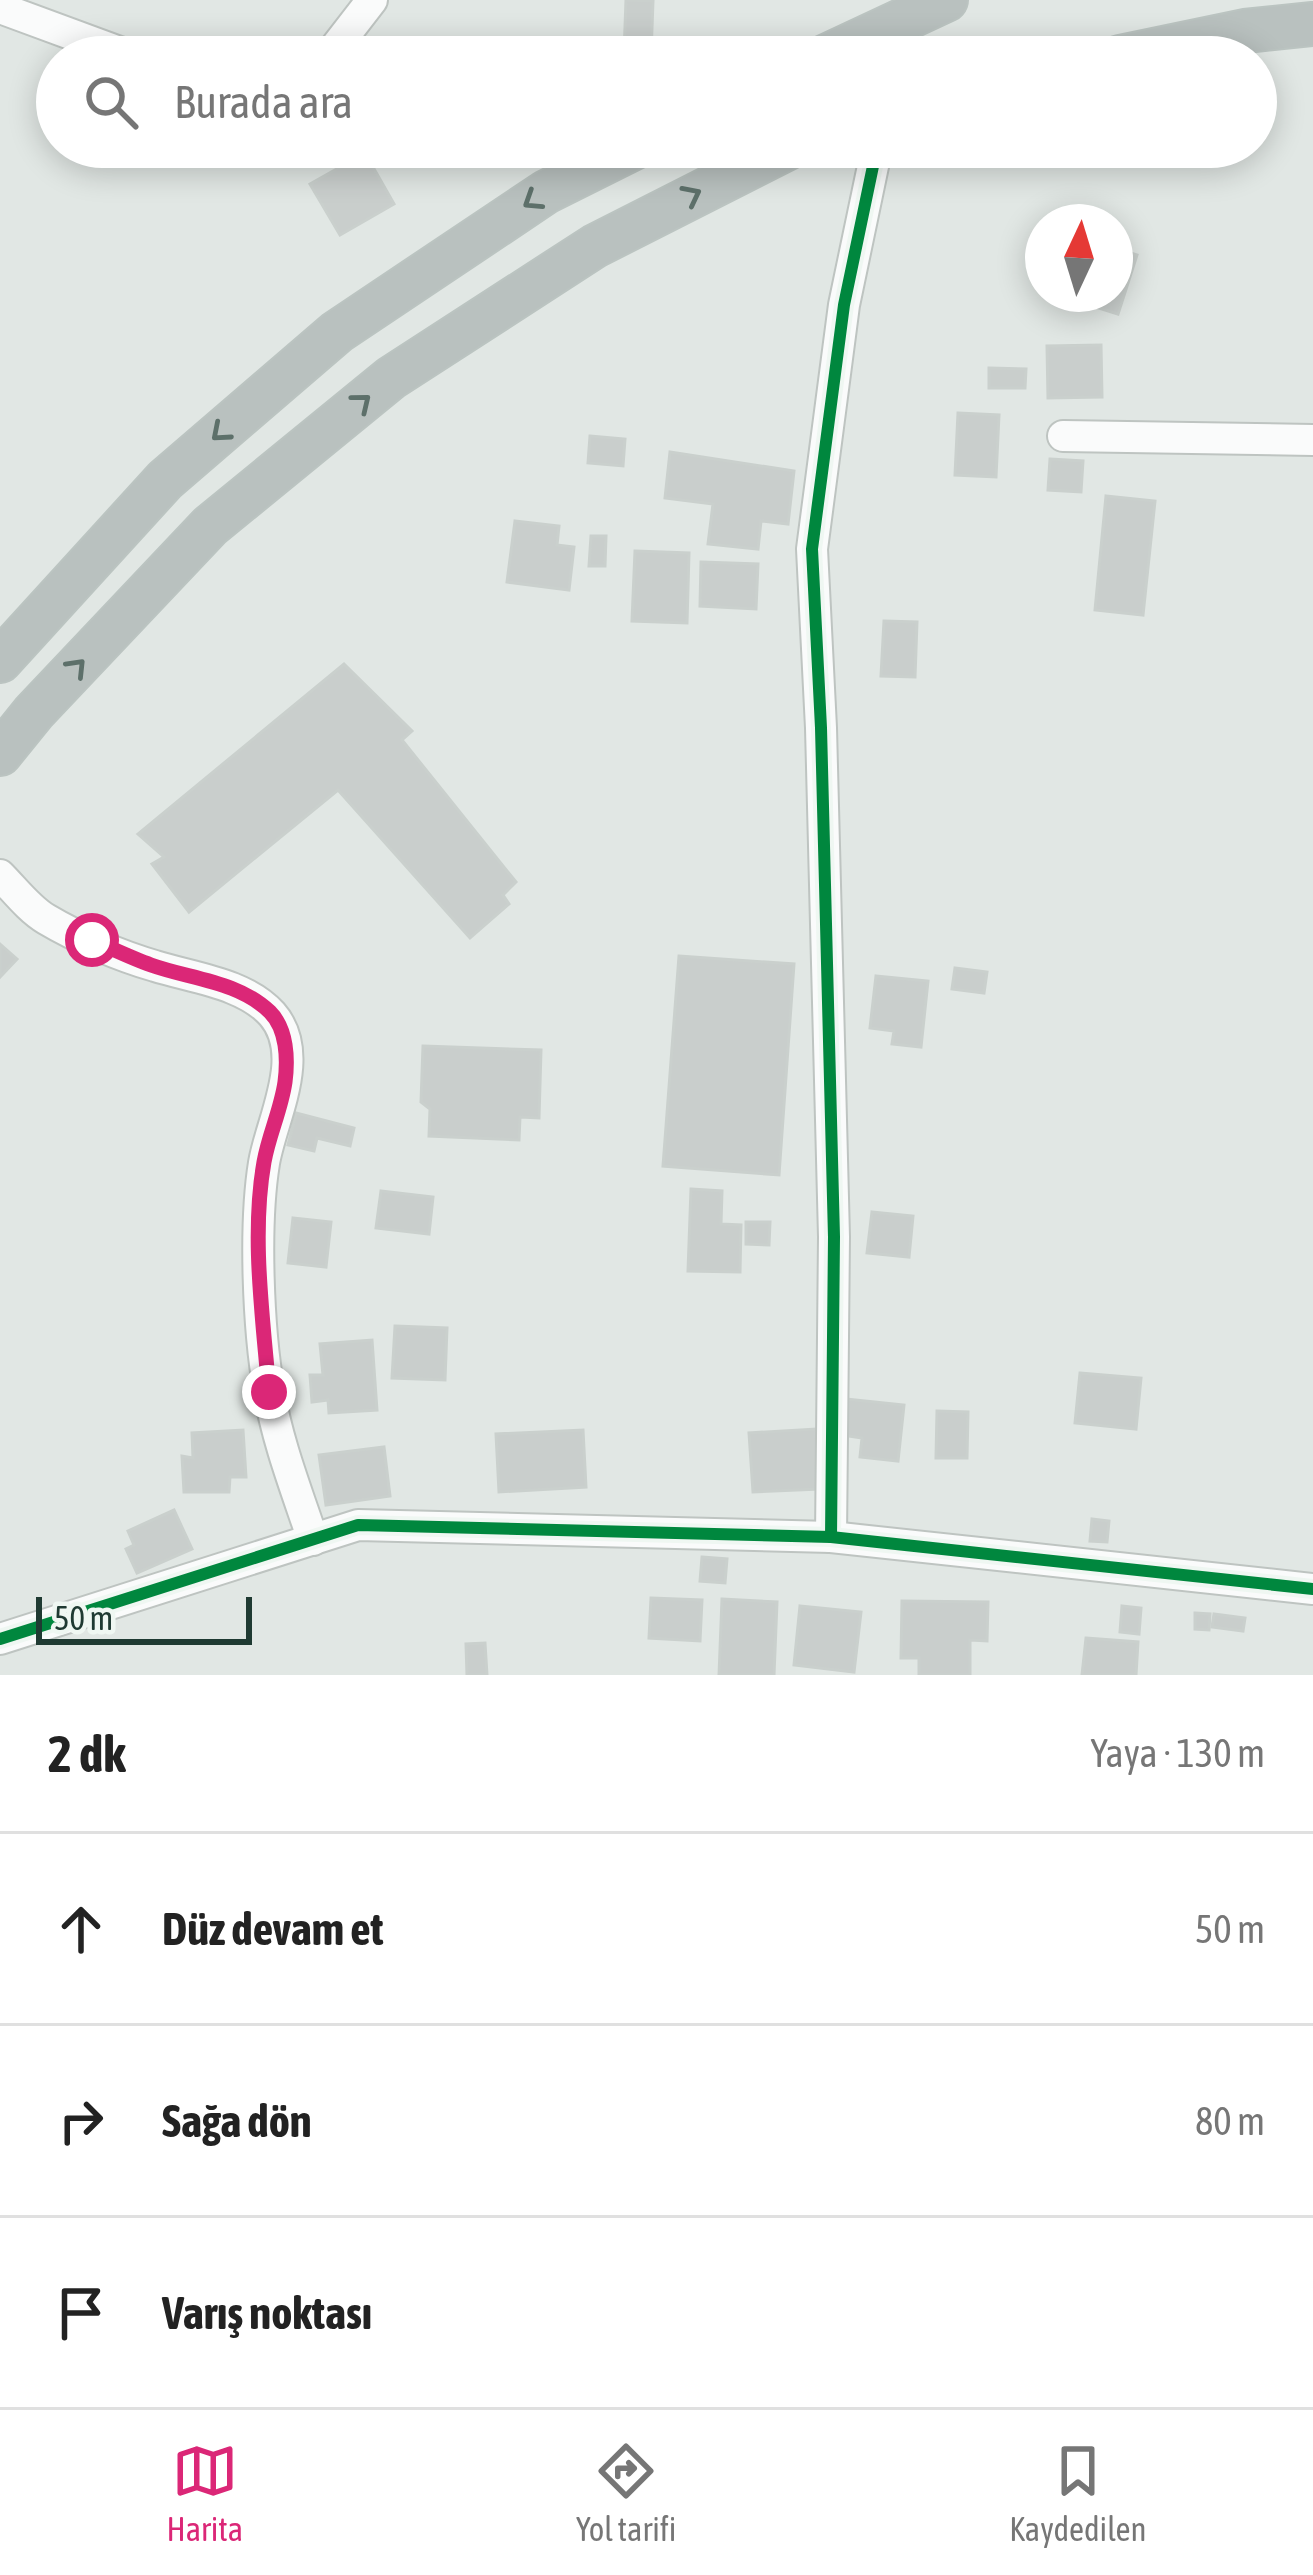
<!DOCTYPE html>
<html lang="tr">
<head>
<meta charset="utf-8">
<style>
	body { margin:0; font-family:"Asap Condensed",sans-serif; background:#f6f6f6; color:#222 }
	.compass { position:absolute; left:1025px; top:204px; width:108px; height:108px; border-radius:50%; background:#fff; box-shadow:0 6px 30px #0003; rotate:4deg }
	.scale { position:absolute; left:36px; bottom:30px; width:216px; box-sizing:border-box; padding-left:12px; border:6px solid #1f3a32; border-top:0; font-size:33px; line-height:42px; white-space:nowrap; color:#1f3a32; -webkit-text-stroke:9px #eff7f2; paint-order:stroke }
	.stop { position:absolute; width:36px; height:36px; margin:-27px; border:9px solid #db2777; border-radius:50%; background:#fff }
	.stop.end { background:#db2777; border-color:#fff; box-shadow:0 3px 12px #0008 }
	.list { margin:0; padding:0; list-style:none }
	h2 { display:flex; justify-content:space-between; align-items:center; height:156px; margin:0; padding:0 48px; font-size:51px }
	h2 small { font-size:39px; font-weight:400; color:#767676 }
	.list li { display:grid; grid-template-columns:78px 1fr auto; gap:36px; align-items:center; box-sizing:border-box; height:192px; padding:0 48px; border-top:3px solid #e0e0e0 }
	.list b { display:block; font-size:45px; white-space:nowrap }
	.list em { font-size:39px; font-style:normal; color:#767676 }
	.icon { flex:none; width:66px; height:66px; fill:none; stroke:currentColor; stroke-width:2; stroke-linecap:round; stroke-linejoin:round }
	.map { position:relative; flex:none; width:1313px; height:1675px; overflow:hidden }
	.search { position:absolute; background:#fff; box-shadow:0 6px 30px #0003; left:36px; right:36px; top:36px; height:132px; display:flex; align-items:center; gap:30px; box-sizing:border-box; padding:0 42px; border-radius:66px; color:#767676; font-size:45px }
	.sheet { height:732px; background:#fff }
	nav { display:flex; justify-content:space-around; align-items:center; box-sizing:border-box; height:168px; border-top:3px solid #e0e0e0; background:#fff; font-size:33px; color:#767676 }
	nav a { display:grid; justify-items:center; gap:6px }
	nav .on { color:#db2777 }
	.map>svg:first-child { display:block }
	.building { fill:#c9cecc; stroke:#cad0cd; stroke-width:3 }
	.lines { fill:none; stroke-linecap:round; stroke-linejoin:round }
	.minor-casing { stroke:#bec4c1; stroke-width:34 }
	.highway-casing { stroke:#bbc4c1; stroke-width:46 }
	.minor { stroke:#fafbfb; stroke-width:30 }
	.highway { stroke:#b9c1bf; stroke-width:42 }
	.cycleway-casing { stroke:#eff7f2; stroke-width:20 }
	.cycleway { stroke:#00873e; stroke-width:12 }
	.oneway { stroke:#5d706a }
	.route { stroke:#db2777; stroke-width:15 }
</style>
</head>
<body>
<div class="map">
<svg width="1313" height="1675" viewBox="0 0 1313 1675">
	<rect width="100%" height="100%" fill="#e1e7e4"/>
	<g class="building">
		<polygon points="626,0 653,1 651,55 624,54"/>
		<polygon points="365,153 394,204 340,235 310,184"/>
		<polygon points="1115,248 1137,255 1118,314 1061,296 1115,294"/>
		<polygon points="1101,345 1102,397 1048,398 1047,346"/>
		<polygon points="989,368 1026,369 1025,388 989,388"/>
		<polygon points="958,413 999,415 996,477 955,475"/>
		<polygon points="590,436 625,439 623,466 588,463"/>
		<polygon points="670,452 794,471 788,524 761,521 758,549 708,544 713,504 665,498"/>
		<polygon points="1050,459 1083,461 1081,492 1048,490"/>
		<polygon points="1106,496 1155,501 1143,615 1095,610"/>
		<polygon points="515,521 559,526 557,545 574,547 569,590 507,582"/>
		<polygon points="591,536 606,536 605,566 589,566"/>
		<polygon points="635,551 689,553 687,623 632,621"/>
		<polygon points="701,562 758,564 756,609 700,606"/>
		<polygon points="884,621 917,622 915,677 881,676"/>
		<polygon points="344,664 412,731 402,740 516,882 503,895 509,904 470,938 338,790 189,912 152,864 164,857 138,834"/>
		<polygon points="0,944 17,959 0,977"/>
		<polygon points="679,956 794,964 779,1175 663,1166"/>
		<polygon points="955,968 987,972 984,993 952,989"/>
		<polygon points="876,976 928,981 921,1047 892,1044 894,1031 870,1028"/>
		<polygon points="423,1046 541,1050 539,1118 520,1117 519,1140 429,1136 430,1109 421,1102"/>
		<polygon points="296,1113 354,1128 350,1146 317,1138 314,1151 288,1145"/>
		<polygon points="691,1189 722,1191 721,1224 741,1225 740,1272 688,1271"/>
		<polygon points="381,1191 433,1197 429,1234 376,1228"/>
		<polygon points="872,1212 913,1216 909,1257 867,1253"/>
		<polygon points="293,1218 331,1222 326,1267 288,1263"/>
		<polygon points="746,1222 770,1222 769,1245 746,1244"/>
		<polygon points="395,1326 447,1328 445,1380 392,1378"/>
		<polygon points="372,1340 377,1410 329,1413 328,1400 312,1402 310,1375 323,1375 320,1344"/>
		<polygon points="1080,1373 1141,1378 1136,1429 1075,1423"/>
		<polygon points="846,1399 904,1405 898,1461 860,1457 862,1438 842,1435"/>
		<polygon points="937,1411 968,1412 967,1458 936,1458"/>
		<polygon points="816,1429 819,1489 753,1492 749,1433"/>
		<polygon points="243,1430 246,1477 230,1477 229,1492 184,1492 182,1456 193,1458 192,1433"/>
		<polygon points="583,1430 586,1487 499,1492 496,1434"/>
		<polygon points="384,1447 390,1496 326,1505 319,1455"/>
		<polygon points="174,1510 192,1549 137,1573 126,1549 134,1545 128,1531"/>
		<polygon points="1092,1519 1109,1521 1107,1542 1090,1541"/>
		<polygon points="702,1557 727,1559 725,1583 700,1581"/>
		<polygon points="651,1598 702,1600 700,1641 649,1638"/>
		<polygon points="722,1599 777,1602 774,1675 719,1675"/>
		<polygon points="902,1601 988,1602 987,1641 970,1640 970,1675 919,1675 919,1658 901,1658"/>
		<polygon points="800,1606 861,1612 854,1672 794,1665"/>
		<polygon points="1122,1606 1141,1608 1139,1634 1120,1632"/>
		<polygon points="1195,1613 1210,1614 1209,1630 1195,1629"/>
		<polygon points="1214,1614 1245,1618 1243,1631 1212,1627"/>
		<polygon points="1086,1638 1138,1642 1136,1675 1082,1675"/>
		<polygon points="485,1643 487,1675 467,1675 466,1644"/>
	</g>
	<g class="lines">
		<g class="minor-casing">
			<g id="minor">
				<polyline points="0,8 133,57"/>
				<polyline points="328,57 372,0"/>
				<polyline points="1063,436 1313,440"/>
				<path d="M 0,875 C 14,889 29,909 46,919 C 78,938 120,956 155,966 C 193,978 244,983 272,1014 C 308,1055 271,1120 264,1163 C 254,1225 258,1328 269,1391 C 277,1441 297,1492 313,1540"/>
				<polyline points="831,1537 834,1237 821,728 812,549 844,305 877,147"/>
				<polyline points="0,1639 358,1525 831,1537 1313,1589"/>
			</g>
		</g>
		<g class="highway-casing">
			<g id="highway">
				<polyline points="824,57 946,0"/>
				<polyline points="1120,57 1245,31 1313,24"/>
				<polyline points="0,661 165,480 337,332 546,192 636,147"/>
				<polyline points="0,754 34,712 210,526 391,378 595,246 790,147"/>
			</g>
		</g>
		<use href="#minor" class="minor"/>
		<use href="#highway" class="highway"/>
		<g class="cycleway-casing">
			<g id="cycleway">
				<polyline points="831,1537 834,1237 821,728 812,549 844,305 877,147"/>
				<polyline points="0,1639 358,1525 831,1537 1313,1589"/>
			</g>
		</g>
		<use href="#cycleway" class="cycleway"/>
	</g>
	<defs><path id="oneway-chevron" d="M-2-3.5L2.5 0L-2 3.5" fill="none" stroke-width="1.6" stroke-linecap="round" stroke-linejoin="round" transform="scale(3)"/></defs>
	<g class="oneway">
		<use href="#oneway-chevron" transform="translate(692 195) rotate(-27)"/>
		<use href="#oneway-chevron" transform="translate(532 201) rotate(147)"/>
		<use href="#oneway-chevron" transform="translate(362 402) rotate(-39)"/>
		<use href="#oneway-chevron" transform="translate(220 433) rotate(139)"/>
		<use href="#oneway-chevron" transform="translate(77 667) rotate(-46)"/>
	</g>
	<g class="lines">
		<path class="route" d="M 92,940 C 111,948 131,958 151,965 C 190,979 238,981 270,1012 C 287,1029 288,1059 285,1082 C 281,1110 269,1134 264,1162 C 251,1236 263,1318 269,1392"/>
	</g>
</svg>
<svg class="compass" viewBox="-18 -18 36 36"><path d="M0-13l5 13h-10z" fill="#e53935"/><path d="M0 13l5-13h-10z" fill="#767676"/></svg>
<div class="scale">50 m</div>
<div class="stop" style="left:92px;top:940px"></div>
<div class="stop end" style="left:269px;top:1392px"></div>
<div class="search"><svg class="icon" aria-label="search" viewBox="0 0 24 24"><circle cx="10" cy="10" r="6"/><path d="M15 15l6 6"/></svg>Burada ara</div>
</div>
<section class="sheet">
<h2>2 dk<small>Yaya · 130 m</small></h2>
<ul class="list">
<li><svg class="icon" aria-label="ahead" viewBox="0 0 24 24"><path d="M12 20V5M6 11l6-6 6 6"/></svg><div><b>Düz devam et</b></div><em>50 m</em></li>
<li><svg class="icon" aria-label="right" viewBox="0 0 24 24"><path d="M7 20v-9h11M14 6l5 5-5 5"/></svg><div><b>Sağa dön</b></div><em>80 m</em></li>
<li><svg class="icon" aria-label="arrive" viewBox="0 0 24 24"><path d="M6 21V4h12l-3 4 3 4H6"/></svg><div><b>Varış noktası</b></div></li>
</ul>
</section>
<nav>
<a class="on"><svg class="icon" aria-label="map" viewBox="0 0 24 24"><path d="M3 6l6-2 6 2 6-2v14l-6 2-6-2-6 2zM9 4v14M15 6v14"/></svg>Harita</a>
<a><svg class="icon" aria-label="directions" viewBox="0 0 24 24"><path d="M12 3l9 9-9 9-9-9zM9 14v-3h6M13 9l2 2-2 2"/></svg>Yol tarifi</a>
<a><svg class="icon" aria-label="saved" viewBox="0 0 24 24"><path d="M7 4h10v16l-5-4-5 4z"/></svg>Kaydedilen</a>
</nav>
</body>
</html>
